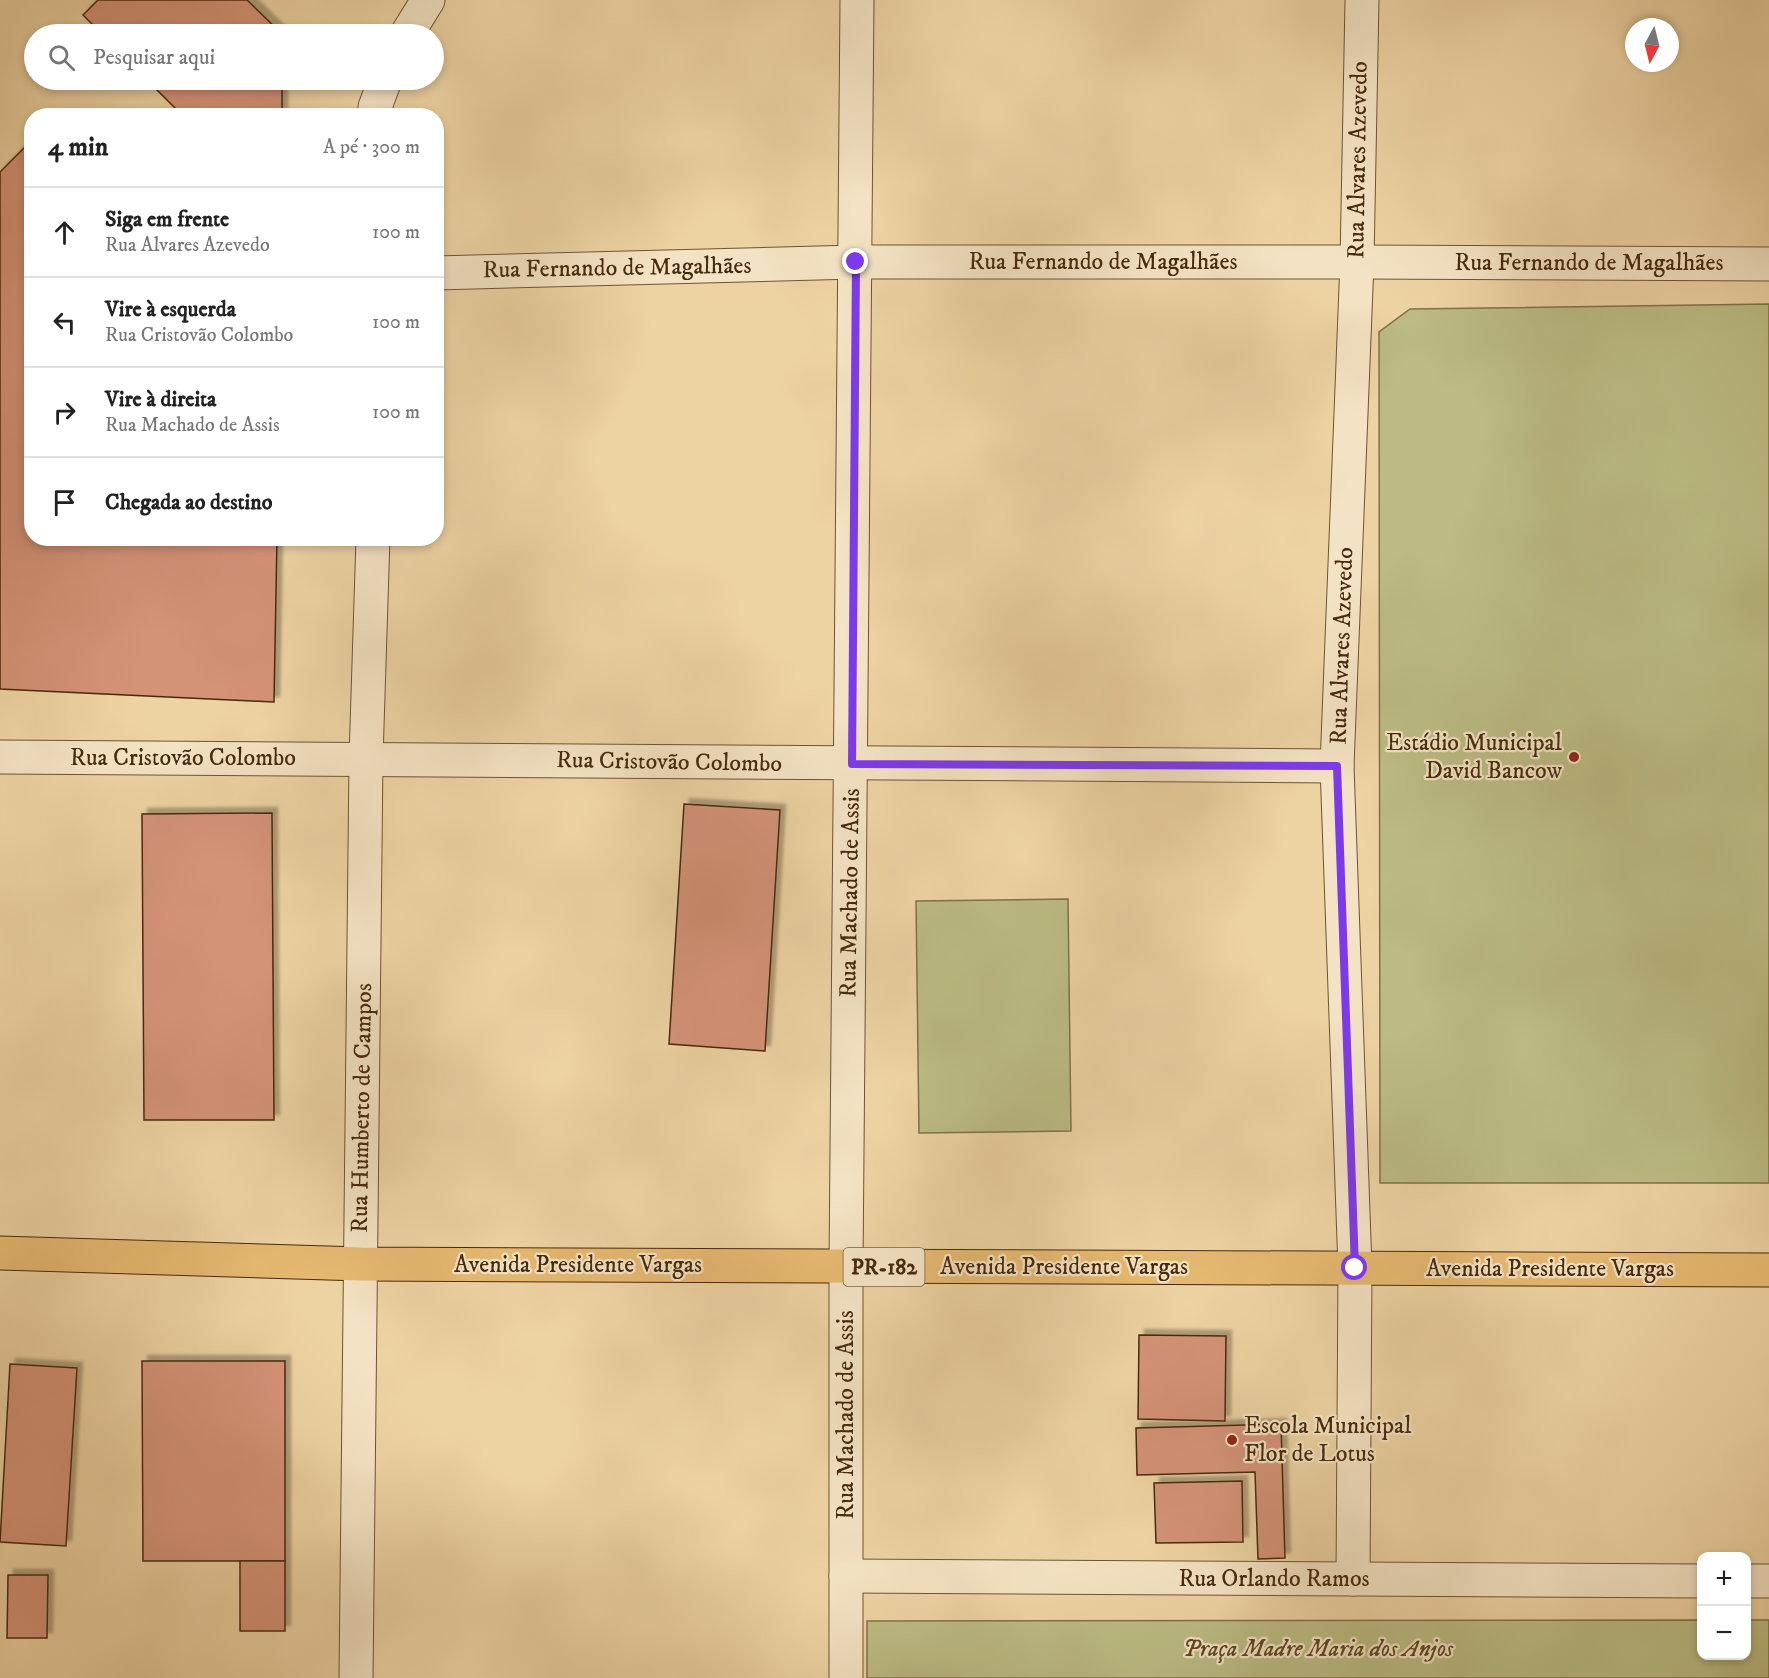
<!DOCTYPE html>
<html lang="pt">
<head>
<meta charset="utf-8">
<style>
	body { margin:0; font-family:"IM FELL DW Pica",serif; background:#f6f6f6; color:#222 }
	.controls { position:absolute; right:18px; bottom:18px; display:grid; overflow:hidden; border-radius:12px; box-shadow:0 3px 9px #0003 }
	.controls button { width:54px; height:54px; display:grid; place-items:center; padding:0; border:0; border-bottom:2px solid #e0e0e0; background:#fff; color:#222; font:30px sans-serif }
	.compass { position:absolute; left:1625px; top:18px; width:54px; height:54px; border-radius:50%; background:#fff; box-shadow:0 3px 9px #0003; rotate:187deg }
	.stop { position:absolute; width:18px; height:18px; margin:-14px; border:4px solid #7c3aed; border-radius:50%; background:#fff }
	.stop.end { background:#7c3aed; border-color:#fff; box-shadow:0 2px 6px #0008 }
	.list { margin:0; padding:0; list-style:none }
	h2 { display:flex; justify-content:space-between; align-items:center; height:78px; margin:0; padding:0 24px; font-size:26px }
	h2 small { font-size:20px; font-weight:400; color:#767676 }
	.list li { display:grid; grid-template-columns:39px 1fr auto; gap:18px; align-items:center; box-sizing:border-box; height:90px; padding:0 24px; border-top:2px solid #e0e0e0 }
	.list b { display:block; font-size:22px; white-space:nowrap }
	.list p { margin:0; font-size:20px; white-space:nowrap; color:#767676 }
	.list em { font-size:20px; font-style:normal; color:#767676 }
	.icon { flex:none; width:33px; height:33px; fill:none; stroke:currentColor; stroke-width:2; stroke-linecap:round; stroke-linejoin:round }
	.map { position:relative; flex:none; width:1769px; height:1678px; overflow:hidden }
	.search { position:absolute; background:#fff; box-shadow:0 3px 9px #0003; left:24px; top:24px; width:420px; height:66px; display:flex; align-items:center; gap:15px; box-sizing:border-box; padding:0 21px; border-radius:33px; color:#767676; font-size:22px }
	.panel { position:absolute; background:#fff; box-shadow:0 3px 9px #0003; left:24px; top:108px; width:420px; height:438px; border-radius:24px }
	.map>svg:first-child { display:block }
	.green { fill:#bbbb83; stroke:#807248; stroke-width:1.5 }
	.building { fill:#d49277; stroke:#462a0d; stroke-width:1.5; filter:url(#shadow) }
	.lines { fill:none; stroke-linecap:round; stroke-linejoin:round }
	.minor-casing { stroke:#705432; stroke-width:35 }
	.major-casing { stroke:#462a0d; stroke-width:35 }
	.minor { stroke:#f3e2c3; stroke-width:33 }
	.major { stroke:#e6b971; stroke-width:33 }
	.route { stroke:#7c3aed; stroke-width:8 }
	.poi-dot { fill:#8f2418; stroke:#f3e2c3; stroke-width:2 }
	.labels { text-anchor:middle; dominant-baseline:central; stroke-width:4.5; stroke-linejoin:round; paint-order:stroke }
	.shield { fill:#f3e2c3; stroke:#7a6144; stroke-width:1.5 }
	.shield-label { font-size:22px; font-weight:bold; fill:#462a0d }
	.street-label { font-size:24px; fill:#462a0d; stroke:#f3e2c3 }
	.poi-label { font-size:24px; fill:#462a0d; stroke:#f3e2c3; text-anchor:end }
	.park-label { font-size:24px; font-style:italic; fill:#5d4725; stroke:#f3e2c3 }
</style>
</head>
<body>
<div class="map">
<svg width="1769" height="1678" viewBox="0 0 1769 1678">
	<defs>
		<filter id="shadow"><feDropShadow dx="5.5" dy="-5.5" stdDeviation="1.5" flood-color="#0004"/></filter>
	</defs>
	<rect width="100%" height="100%" fill="#edd2a2"/>
	<filter id="stains"><feTurbulence type="fractalNoise" baseFrequency=".00333" numOctaves="4"/><feColorMatrix values="0 0 0 0 .2 0 0 0 0 .09 0 0 0 0 .02 0 0 0 .5 -.17"/></filter>
	<radialGradient id="worn" r=".72"><stop offset=".6" stop-color="#630" stop-opacity="0"/><stop offset="1" stop-color="#630" stop-opacity=".3"/></radialGradient>
	<g class="green">
		<polygon points="1769,304 1769,1183 1380,1183 1379,332 1410,309"/>
		<polygon points="1068,899 1071,1131 919,1133 916,901"/>
		<polygon points="1701,1620 1702,1656 1746,1656 1747,1620 1769,1620 1769,1678 867,1678 867,1621"/>
	</g>
	<g class="building">
		<polygon points="98,0 247,0 282,34 102,34 83,15"/>
		<polygon points="147,80 282,80 282,116 170,116 176,109"/>
		<polygon points="32,140 32,538 277,538 274,702 0,689 0,172"/>
		<polygon points="684,804 780,810 765,1051 669,1044"/>
		<polygon points="272,813 274,1120 144,1120 142,814"/>
		<polygon points="1139,1335 1226,1336 1225,1421 1138,1419"/>
		<polygon points="142,1361 285,1361 285,1561 143,1561"/>
		<polygon points="10,1364 77,1368 66,1546 0,1542"/>
		<polygon points="1281,1424 1285,1558 1258,1559 1255,1472 1137,1475 1136,1428"/>
		<polygon points="1242,1481 1243,1542 1156,1543 1154,1483"/>
		<rect x="240" y="1561" width="45" height="70"/>
		<polygon points="8,1575 48,1575 47,1638 7,1638"/>
	</g>
	<g class="lines">
		<g class="minor-casing">
			<g id="minor">
				<polyline points="407,34 428,0"/>
				<polyline points="375,116 375,107 385,80"/>
				<polyline points="436,273 856,262 1357,262 1769,264"/>
				<polyline points="0,757 1337,766"/>
				<polyline points="846,1576 1702,1581"/>
				<polyline points="1353,1579 1355,1268 1337,766 1357,262 1362,0"/>
				<polyline points="1746,1581 1769,1581"/>
				<polyline points="356,1678 366,758 373,538"/>
				<polyline points="846,1678 846,1267 857,0"/>
			</g>
		</g>
		<g class="major-casing">
			<polyline id="major" points="0,1253 361,1264 1769,1270"/>
		</g>
		<use href="#minor" class="minor"/>
		<use href="#major" class="major"/>
	</g>
	<g class="lines">
		<polyline class="route" points="856,262 852,764 1337,766 1355,1268"/>
	</g>
	<g class="poi-dot">
		<circle cx="1574" cy="757" r="6"/>
		<circle cx="1232" cy="1440" r="6"/>
	</g>
	<g class="labels">
		<rect class="shield" x="843.5" y="1248" width="81" height="38" rx="4.5"/>
		<g class="shield-label">
			<text x="884" y="1267">PR-182</text>
		</g>
		<g class="street-label">
			<text transform="translate(1358 160) rotate(-89)">Rua Alvares Azevedo</text>
			<text x="1103" y="262">Rua Fernando de Magalhães</text>
			<text x="1589" y="263">Rua Fernando de Magalhães</text>
			<text transform="translate(617 268) rotate(-1)">Rua Fernando de Magalhães</text>
			<text transform="translate(1342 646) rotate(-88)">Rua Alvares Azevedo</text>
			<text x="183" y="758">Rua Cristovão Colombo</text>
			<text transform="translate(669 762) rotate(1)">Rua Cristovão Colombo</text>
			<text transform="translate(850 893) rotate(-89)">Rua Machado de Assis</text>
			<text transform="translate(362 1108) rotate(-89)">Rua Humberto de Campos</text>
			<text x="578" y="1265">Avenida Presidente Vargas</text>
			<text x="1064" y="1267">Avenida Presidente Vargas</text>
			<text x="1550" y="1269">Avenida Presidente Vargas</text>
			<text transform="translate(846 1415) rotate(-90)">Rua Machado de Assis</text>
			<text x="1274" y="1579">Rua Orlando Ramos</text>
		</g>
		<g class="poi-label">
			<text x="1562" y="743">Estádio Municipal<tspan x="1562" dy="28">David Bancow</tspan></text>
			<text x="1244" y="1426" text-anchor="start">Escola Municipal<tspan x="1244" dy="28">Flor de Lotus</tspan></text>
		</g>
		<g class="park-label">
			<text x="1318" y="1649">Praça Madre Maria dos Anjos</text>
		</g>
	</g>
	<rect width="100%" height="100%" filter="url(#stains)"/>
	<rect width="100%" height="100%" fill="url(#worn)"/>
</svg>
<div class="controls">
<button>+</button>
<button>−</button>
</div>
<svg class="compass" viewBox="-18 -18 36 36"><path d="M0-13l5 13h-10z" fill="#e53935"/><path d="M0 13l5-13h-10z" fill="#767676"/></svg>
<div class="stop" style="left:1355px;top:1268px"></div>
<div class="stop end" style="left:856px;top:262px"></div>
<div class="search"><svg class="icon" aria-label="search" viewBox="0 0 24 24"><circle cx="10" cy="10" r="6"/><path d="M15 15l6 6"/></svg>Pesquisar aqui</div>
<section class="panel">
<h2>4 min<small>A pé · 300 m</small></h2>
<ul class="list">
<li><svg class="icon" aria-label="ahead" viewBox="0 0 24 24"><path d="M12 20V5M6 11l6-6 6 6"/></svg><div><b>Siga em frente</b><p>Rua Alvares Azevedo</p></div><em>100 m</em></li>
<li><svg class="icon" aria-label="left" viewBox="0 0 24 24"><path d="M17 20v-9H6M10 6l-5 5 5 5"/></svg><div><b>Vire à esquerda</b><p>Rua Cristovão Colombo</p></div><em>100 m</em></li>
<li><svg class="icon" aria-label="right" viewBox="0 0 24 24"><path d="M7 20v-9h11M14 6l5 5-5 5"/></svg><div><b>Vire à direita</b><p>Rua Machado de Assis</p></div><em>100 m</em></li>
<li><svg class="icon" aria-label="arrive" viewBox="0 0 24 24"><path d="M6 21V4h12l-3 4 3 4H6"/></svg><div><b>Chegada ao destino</b></div></li>
</ul>
</section>
</div>
</body>
</html>
